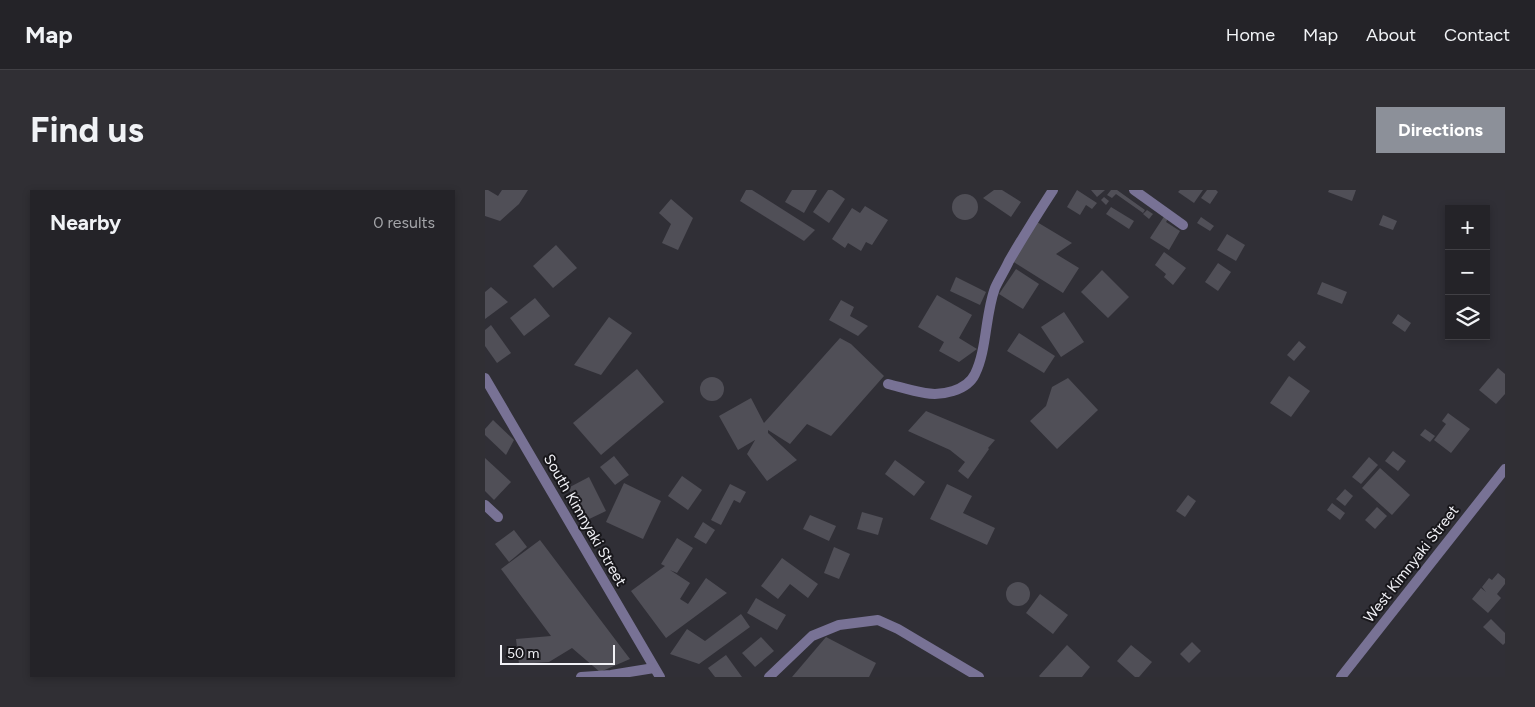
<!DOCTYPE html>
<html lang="en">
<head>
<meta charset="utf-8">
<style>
	body { margin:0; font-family:Figtree,sans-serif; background:#302f34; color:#f1f3f6 }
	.controls { position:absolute; right:15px; top:15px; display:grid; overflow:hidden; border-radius:0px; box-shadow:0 2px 8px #0003 }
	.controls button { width:45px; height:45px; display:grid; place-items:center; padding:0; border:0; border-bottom:1px solid #414045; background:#242328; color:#f1f3f6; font:25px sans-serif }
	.scale { position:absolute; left:15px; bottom:12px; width:115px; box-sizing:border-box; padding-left:5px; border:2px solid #f1f1f6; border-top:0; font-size:14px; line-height:18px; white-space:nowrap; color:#f1f1f6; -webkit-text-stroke:4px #18171b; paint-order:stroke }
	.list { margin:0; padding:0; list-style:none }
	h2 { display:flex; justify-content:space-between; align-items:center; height:65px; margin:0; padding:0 20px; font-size:21px }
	h2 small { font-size:16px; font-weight:400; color:#a3a4a8 }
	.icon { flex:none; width:28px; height:28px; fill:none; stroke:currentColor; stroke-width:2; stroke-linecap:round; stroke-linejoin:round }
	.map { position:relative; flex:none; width:1020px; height:487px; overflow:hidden; border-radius:0px }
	header { display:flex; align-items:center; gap:30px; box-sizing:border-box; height:70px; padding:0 25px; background:#242328; border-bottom:1px solid #414045 }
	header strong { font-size:24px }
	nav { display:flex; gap:28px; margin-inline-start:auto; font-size:18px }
	.intro { display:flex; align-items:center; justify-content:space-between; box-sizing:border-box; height:120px; padding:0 30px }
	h1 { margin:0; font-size:35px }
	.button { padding:12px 22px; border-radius:0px; background:#8c9099; color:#fff; font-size:18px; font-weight:700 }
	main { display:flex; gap:30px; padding:0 30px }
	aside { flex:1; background:#242328; border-radius:0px; box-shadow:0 2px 8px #0003 }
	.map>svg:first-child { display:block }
	.building { fill:#504f57 }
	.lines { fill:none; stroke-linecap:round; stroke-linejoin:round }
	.minor { stroke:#787295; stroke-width:10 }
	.labels { text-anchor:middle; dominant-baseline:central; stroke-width:4; stroke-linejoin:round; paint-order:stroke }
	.street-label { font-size:15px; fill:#f1f1f6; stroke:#18171b }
</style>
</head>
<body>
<header>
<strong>Map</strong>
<nav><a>Home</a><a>Map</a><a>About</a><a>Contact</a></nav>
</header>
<div class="intro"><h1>Find us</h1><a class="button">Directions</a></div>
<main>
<aside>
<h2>Nearby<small>0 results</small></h2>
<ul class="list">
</ul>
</aside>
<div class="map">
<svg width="1020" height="487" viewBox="0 0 1020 487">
	<rect width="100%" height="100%" fill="#302f36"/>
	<g class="building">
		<polygon points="0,0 3,0 13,6 17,0 43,0 34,14 15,31 0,26"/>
		<polygon points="261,0 267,0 330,40 319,51 255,11"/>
		<polygon points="307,0 332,0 319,23 300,12"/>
		<polygon points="343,0 347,0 360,9 344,33 328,22"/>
		<polygon points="509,0 517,0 536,12 526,27 498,8"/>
		<polygon points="592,0 612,13 607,19 601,15 595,25 582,17"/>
		<polygon points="606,0 620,0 612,7"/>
		<polygon points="626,0 632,0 660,20 658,23 631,4 627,8 622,5"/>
		<polygon points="695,0 718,0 709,13 693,2"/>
		<polygon points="722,0 731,0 733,2 725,14 716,8"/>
		<polygon points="844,0 871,0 867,11 843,2"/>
		<circle cx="480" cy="17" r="13"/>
		<polygon points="619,7 624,11 621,15 616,10"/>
		<polygon points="186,9 208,28 193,60 177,53 186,34 174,23"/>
		<polygon points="380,16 403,30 387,55 381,52 376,61 363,53 360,58 347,49 367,18 375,23"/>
		<polygon points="626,17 649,31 644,39 621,24"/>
		<polygon points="662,20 668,24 664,29 658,24"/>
		<polygon points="680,25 684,27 681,32 695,41 684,60 665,48"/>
		<polygon points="898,25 912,31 908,40 894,35"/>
		<polygon points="716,27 729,36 725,41 712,33"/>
		<polygon points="552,32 587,53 571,64 594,78 578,103 527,71"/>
		<polygon points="742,44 760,55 751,71 732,60"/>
		<polygon points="71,55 92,78 68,98 48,76"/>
		<polygon points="679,62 701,78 688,95 679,87 681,84 670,75"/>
		<polygon points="733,73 746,82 733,101 720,92"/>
		<polygon points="531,79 554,94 538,119 514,104"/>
		<polygon points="617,80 644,107 623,128 596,102"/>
		<polygon points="471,87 501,102 495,115 465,101"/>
		<polygon points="837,92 862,102 857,114 832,104"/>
		<polygon points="6,97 23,112 0,129 0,102"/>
		<polygon points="452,105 487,125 474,148 492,159 474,172 454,161 459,152 433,137"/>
		<polygon points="50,108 65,126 39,146 25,128"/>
		<polygon points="356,110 369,117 365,126 383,136 373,146 344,130"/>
		<polygon points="579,122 599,152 576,167 556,137"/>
		<polygon points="913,124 926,133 920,142 907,133"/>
		<polygon points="124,127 147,143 116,185 89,175"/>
		<polygon points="6,135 26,163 12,173 0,156 0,140"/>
		<polygon points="534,143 570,166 559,183 522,161"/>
		<polygon points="355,148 366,154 399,186 346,246 322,234 305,254 283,240 283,243 312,270 282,291 262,264 270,250 253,260 234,226 266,208 279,233"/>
		<polygon points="814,151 821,157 809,171 802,165"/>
		<polygon points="1013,178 1020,184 1020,204 1011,214 994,200"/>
		<polygon points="152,179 179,212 116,265 88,233"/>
		<polygon points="804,186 825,201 806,227 785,213"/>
		<circle cx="227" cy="199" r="12"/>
		<polygon points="583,188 613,220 572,259 545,231 561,216 567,197"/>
		<polygon points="441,221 510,250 503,258 504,259 483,289 473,281 480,272 465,260 423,241"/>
		<polygon points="963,223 985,239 966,263 949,250 961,234 957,231"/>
		<polygon points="8,230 29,250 21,265 0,245 0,239"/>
		<polygon points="940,239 950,246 945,252 935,245"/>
		<polygon points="908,261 921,271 913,281 900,271"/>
		<polygon points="129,266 144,285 130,295 115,277"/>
		<polygon points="884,267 893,275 876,294 867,287"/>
		<polygon points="0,268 26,292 9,310 0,301"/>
		<polygon points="410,270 440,292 429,306 400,284"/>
		<polygon points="895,278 925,305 907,325 877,298"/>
		<polygon points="197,286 217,300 203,320 183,306"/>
		<polygon points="104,287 121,321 100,331 83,298"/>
		<polygon points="139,293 176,311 158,349 121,332"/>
		<polygon points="245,294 261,302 255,313 249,310 236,335 226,330"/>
		<polygon points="462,294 487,306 478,323 510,338 502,355 445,329"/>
		<polygon points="860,299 868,306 860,316 851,309"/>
		<polygon points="703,305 711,311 700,327 691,321"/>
		<polygon points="847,313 860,323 855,330 842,320"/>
		<polygon points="892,317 902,326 890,339 880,330"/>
		<polygon points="377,322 398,328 393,345 372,339"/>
		<polygon points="325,325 351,336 344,351 318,339"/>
		<polygon points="218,332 230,340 221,354 209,347"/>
		<polygon points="29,340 42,357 24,372 10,354"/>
		<polygon points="192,348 208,358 192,383 185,380 205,393 195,409 203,414 221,388 242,403 181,448 146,401 180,376 176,374"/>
		<polygon points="55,350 145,469 115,482 87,458 64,472 34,474 31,449 66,446 16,379"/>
		<polygon points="349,357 365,364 354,389 339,383"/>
		<polygon points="297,368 333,394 323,408 305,394 293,409 276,396"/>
		<polygon points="1013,383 1020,389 1020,394 1012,404 1016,408 1003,423 987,409 996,398 1001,402 997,397 1004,388 1007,390"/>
		<circle cx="533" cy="404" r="12"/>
		<polygon points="555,404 583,425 568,444 541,423"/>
		<polygon points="271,408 301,425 292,440 262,423"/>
		<polygon points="256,424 265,437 214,474 185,464 202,439 220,451"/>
		<polygon points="1006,429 1020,443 1020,453 1018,455 998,437"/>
		<polygon points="276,447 289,461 270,477 257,463"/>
		<polygon points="341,447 391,473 384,487 307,487"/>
		<polygon points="707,452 716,461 704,473 695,464"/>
		<polygon points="582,455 605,477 597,487 555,487 554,486"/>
		<polygon points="646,455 667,472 654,487 650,487 632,471"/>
		<polygon points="241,465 257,487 230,487 223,478"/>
	</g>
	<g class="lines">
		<g class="minor">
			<polyline points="649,0 698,35"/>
			<polyline points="0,188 175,487"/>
			<path d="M 403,194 C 415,197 427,201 440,203 C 456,206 482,201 490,184 C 502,160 500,125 510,98 C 514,89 520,80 524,71 C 538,47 553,23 568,0"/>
			<polyline points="0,315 13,327"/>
			<polyline points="96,487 126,485 169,478"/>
			<polyline points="284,487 327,446 354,435 393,430 413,439 494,487"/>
			<polyline points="856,487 1020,279"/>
		</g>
	</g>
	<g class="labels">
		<g class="street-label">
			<text transform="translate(100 330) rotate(60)">South Kimnyaki Street</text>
			<text transform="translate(926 374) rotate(-52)">West Kimnyaki Street</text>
		</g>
	</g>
</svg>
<div class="controls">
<button>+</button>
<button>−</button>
<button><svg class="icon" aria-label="layers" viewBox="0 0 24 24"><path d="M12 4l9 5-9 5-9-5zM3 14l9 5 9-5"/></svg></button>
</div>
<div class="scale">50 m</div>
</div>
</main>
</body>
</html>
